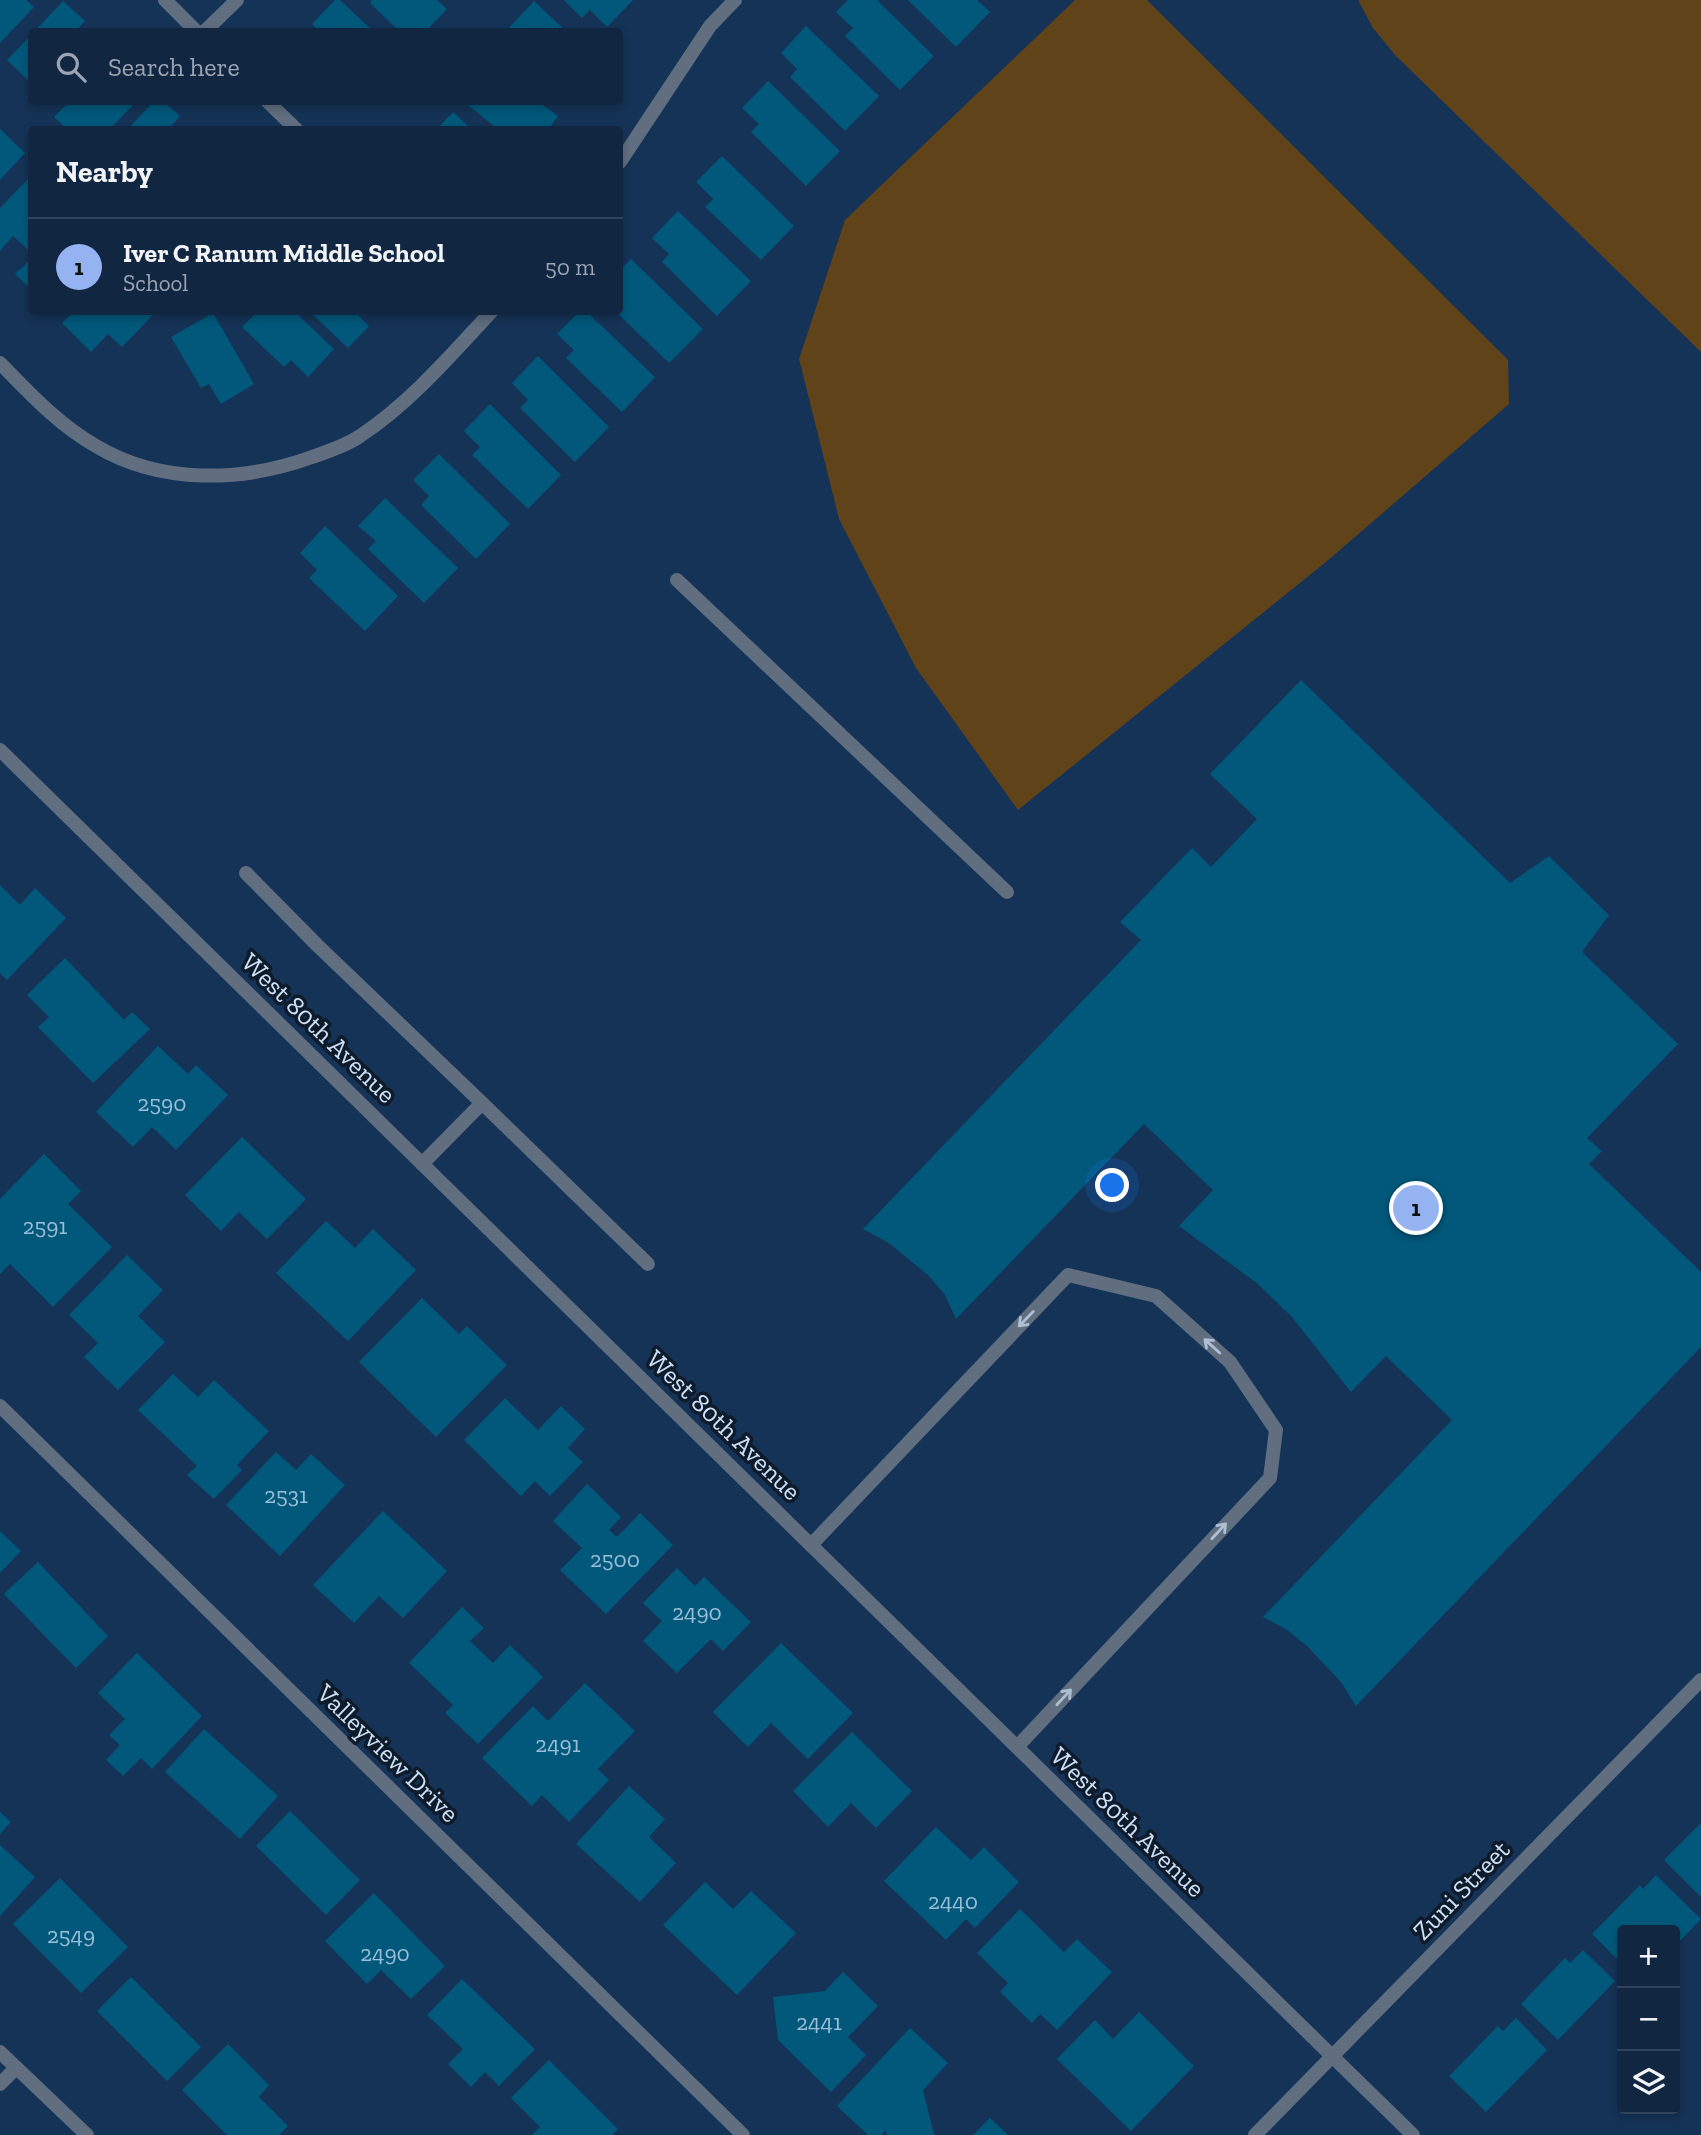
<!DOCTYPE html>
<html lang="en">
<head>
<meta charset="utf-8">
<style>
	body { margin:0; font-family:"Zilla Slab",serif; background:#1e324c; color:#f1f3f6 }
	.controls { position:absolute; right:21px; bottom:21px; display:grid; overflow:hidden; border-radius:7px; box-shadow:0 4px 10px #0003 }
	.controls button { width:63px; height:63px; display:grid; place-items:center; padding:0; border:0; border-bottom:2px solid #30435a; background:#102641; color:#f1f3f6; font:35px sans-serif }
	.you { position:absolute; left:1113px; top:1186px; width:24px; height:24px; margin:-18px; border:5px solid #fff; border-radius:50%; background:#1a73e8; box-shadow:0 0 0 10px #1a73e833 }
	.badge { display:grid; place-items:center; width:46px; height:46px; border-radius:50%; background:#95b2f1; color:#111; font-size:23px; font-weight:700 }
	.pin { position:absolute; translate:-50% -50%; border:4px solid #fff; box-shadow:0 2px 7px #0006 }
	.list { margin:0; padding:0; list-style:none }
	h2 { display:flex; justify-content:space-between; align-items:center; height:91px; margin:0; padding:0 28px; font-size:30px }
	h2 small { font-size:23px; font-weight:400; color:#9ca5b1 }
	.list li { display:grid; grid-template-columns:46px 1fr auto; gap:21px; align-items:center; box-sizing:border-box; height:98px; padding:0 28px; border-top:2px solid #30435a }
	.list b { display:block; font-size:26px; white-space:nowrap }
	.list p { margin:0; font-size:23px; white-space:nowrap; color:#9ca5b1 }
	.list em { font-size:23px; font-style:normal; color:#9ca5b1 }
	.icon { flex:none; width:38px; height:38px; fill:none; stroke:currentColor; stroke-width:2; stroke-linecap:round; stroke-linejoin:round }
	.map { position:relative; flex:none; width:1701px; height:2135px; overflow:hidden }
	.search { position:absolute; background:#102641; box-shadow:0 4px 10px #0003; left:28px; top:28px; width:595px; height:77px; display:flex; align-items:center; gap:18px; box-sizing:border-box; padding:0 24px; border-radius:7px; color:#9ca5b1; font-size:26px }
	.panel { position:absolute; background:#102641; box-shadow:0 4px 10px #0003; left:28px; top:126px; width:595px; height:189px; border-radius:7px }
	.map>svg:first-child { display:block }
	.green { fill:#604318 }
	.building { fill:#01587b }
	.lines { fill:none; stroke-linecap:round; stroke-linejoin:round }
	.service { stroke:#606e80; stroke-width:14 }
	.minor { stroke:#606e80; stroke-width:14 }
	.tertiary { stroke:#606e80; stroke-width:14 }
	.oneway { stroke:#aebed4 }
	.labels { text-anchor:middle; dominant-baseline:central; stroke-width:7; stroke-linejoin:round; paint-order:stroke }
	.number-label { font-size:23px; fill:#9cbfd9 }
	.street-label { font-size:26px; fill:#cfe1f8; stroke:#0e1b2b }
</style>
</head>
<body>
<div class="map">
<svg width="1701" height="2135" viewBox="0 0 1701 2135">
	<rect width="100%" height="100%" fill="#153357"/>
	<g class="green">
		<polygon points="1075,0 1147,0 1508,360 1509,404 1326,562 1018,810 916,668 839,519 799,359 845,220"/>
		<polygon points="1358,0 1701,0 1701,352 1396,56 1373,28"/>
	</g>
	<g class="building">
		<polygon points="0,0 26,0 34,7 0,43"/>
		<polygon points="335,0 340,0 374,32 320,32 312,24"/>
		<polygon points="372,0 437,0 447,9 425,32 400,32 370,3"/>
		<polygon points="564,0 633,0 607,27 590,10 582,18"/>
		<polygon points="848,0 877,0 934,56 900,90 845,36 853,28 836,12"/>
		<polygon points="908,0 977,0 990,12 956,47"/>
		<polygon points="63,1 85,21 75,32 34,32"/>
		<polygon points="534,1 567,32 505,32"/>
		<polygon points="806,26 879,96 845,131 790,77 797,69 781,53"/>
		<polygon points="32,34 32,84 7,60"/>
		<polygon points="768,81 840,151 806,186 751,132 759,124 742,108"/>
		<polygon points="69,102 132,102 134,104 109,130 68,130 54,117"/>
		<polygon points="153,102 164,102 180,116 168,130 127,130"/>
		<polygon points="464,102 539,102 558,116 548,130 499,130"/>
		<polygon points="453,112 472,130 436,130"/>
		<polygon points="0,129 25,153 0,180"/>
		<polygon points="722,156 794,226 761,260 705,207 713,199 696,182"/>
		<polygon points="32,175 32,244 27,249 13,236 0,251 0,208"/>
		<polygon points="678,211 751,281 717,316 662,262 669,254 652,238"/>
		<polygon points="32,258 32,290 15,274"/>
		<polygon points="631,259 703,329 669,363 616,312 620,312 621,301 620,300 620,270"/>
		<polygon points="74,312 156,312 122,347 108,334 91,352 62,323"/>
		<polygon points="257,312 295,312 334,349 308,377 291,360 284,367 242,327"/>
		<polygon points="310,312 355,312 369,326 348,348"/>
		<polygon points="579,312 587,312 655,377 622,412 566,358 574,350 557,334"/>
		<polygon points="213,313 254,384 221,404 209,384 201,388 171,337"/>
		<polygon points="538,356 609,427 575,462 520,408 528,400 512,383"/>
		<polygon points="490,404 561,475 528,509 472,455 480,447 464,431"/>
		<polygon points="439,454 510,524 476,559 421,505 429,496 413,480"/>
		<polygon points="385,498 458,568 424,603 368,549 376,541 358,526"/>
		<polygon points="325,526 398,596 365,631 309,578 317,570 300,553"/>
		<polygon points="1301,680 1510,883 1549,856 1609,915 1582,952 1678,1044 1587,1138 1602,1151 1589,1164 1701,1272 1701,1347 1356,1706 1341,1682 1307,1646 1287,1630 1263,1617 1452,1420 1386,1356 1351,1392 1292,1317 1258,1284 1179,1226 1213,1190 1144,1124 956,1319 945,1295 929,1276 889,1243 863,1229 1141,940 1120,922 1192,848 1211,867 1257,819 1210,774"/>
		<polygon points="0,885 20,905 35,888 66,918 7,980 0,973"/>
		<polygon points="65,958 124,1020 132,1012 150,1029 93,1083 38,1027 49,1017 27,995"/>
		<polygon points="158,1046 188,1074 196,1065 228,1095 176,1150 152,1127 133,1147 96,1112"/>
		<polygon points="242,1137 306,1199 267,1239 239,1212 221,1231 185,1195"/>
		<polygon points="44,1154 81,1191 68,1204 112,1247 53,1307 10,1264 0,1274 0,1199"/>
		<polygon points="326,1221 355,1248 373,1229 416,1270 348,1341 276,1273"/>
		<polygon points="127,1255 163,1290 138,1316 165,1342 118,1390 84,1357 98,1343 69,1315"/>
		<polygon points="422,1298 459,1334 467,1326 507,1365 436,1437 359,1362"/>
		<polygon points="173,1374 198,1397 214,1380 269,1431 237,1465 242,1470 214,1499 187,1475 197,1466 138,1410"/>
		<polygon points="505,1398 538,1430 561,1406 585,1429 568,1448 583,1462 550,1496 535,1481 521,1496 464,1440"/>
		<polygon points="276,1452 296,1470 311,1454 345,1485 280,1556 226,1505"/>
		<polygon points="587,1484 621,1517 609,1530 617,1537 640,1513 673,1545 606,1614 560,1570 582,1548 553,1521"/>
		<polygon points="383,1511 447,1571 403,1618 379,1596 354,1623 313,1585"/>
		<polygon points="0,1531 21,1551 0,1573"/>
		<polygon points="38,1562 108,1636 76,1668 4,1594"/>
		<polygon points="677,1568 695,1586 704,1577 751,1622 723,1651 711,1639 677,1673 643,1641 662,1621 643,1603"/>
		<polygon points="462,1607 484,1628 470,1641 493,1663 510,1645 543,1677 478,1744 445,1713 453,1705 409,1663"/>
		<polygon points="781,1643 853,1713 808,1759 771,1723 748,1747 713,1712"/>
		<polygon points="137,1653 202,1716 152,1769 141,1758 123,1776 106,1760 120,1745 109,1735 125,1719 98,1693"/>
		<polygon points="585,1683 635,1731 598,1769 609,1780 569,1822 542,1795 532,1806 482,1758 533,1706 548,1721"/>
		<polygon points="204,1729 278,1796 240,1839 165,1772"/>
		<polygon points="852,1732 912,1791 876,1828 851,1803 828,1827 793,1791"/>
		<polygon points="629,1786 665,1819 649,1837 676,1863 640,1902 576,1844"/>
		<polygon points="290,1811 360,1880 326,1915 256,1846"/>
		<polygon points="0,1812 11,1822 0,1834"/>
		<polygon points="1701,1823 1701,1897 1664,1860"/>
		<polygon points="936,1827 971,1860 984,1847 1019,1882 975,1928 966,1919 946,1940 884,1881"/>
		<polygon points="0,1845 35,1877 0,1916"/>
		<polygon points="1656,1875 1701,1919 1675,1946 1675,1930 1622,1930 1622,1964 1592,1934 1640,1885 1643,1889"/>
		<polygon points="60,1878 128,1947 81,1993 13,1924"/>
		<polygon points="705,1882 733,1909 751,1891 796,1933 737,1995 663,1925"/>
		<polygon points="374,1893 445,1966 411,1999 381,1970 367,1984 325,1941"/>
		<polygon points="1020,1909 1064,1952 1077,1939 1112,1972 1057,2030 1040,2014 1032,2023 1000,1992 1008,1983 977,1953"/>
		<polygon points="1583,1950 1615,1981 1558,2040 1521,2004 1565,1958 1570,1963"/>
		<polygon points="843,1972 878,2006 848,2037 866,2055 831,2092 778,2040 773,1997 825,1991"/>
		<polygon points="131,1977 201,2047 167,2081 97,2011"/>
		<polygon points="462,1979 535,2049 499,2086 485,2072 471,2087 448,2064 463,2049 427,2015"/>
		<polygon points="1139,2012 1194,2066 1131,2131 1057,2059 1095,2020 1113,2039"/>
		<polygon points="1516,2018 1547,2050 1486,2112 1449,2076 1498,2026 1503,2031"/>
		<polygon points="910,2028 948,2063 923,2090 934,2135 887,2135 886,2130 881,2135 868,2135 837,2106"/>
		<polygon points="228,2044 269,2085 259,2097 288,2126 279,2135 227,2135 182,2090"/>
		<polygon points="549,2060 618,2129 612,2135 532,2135 540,2127 511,2098"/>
		<polygon points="990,2118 1008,2135 973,2135"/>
	</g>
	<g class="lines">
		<g class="service">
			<polyline points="677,580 1007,892"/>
			<polyline points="246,873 317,945 482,1103 422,1164"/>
			<polyline points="482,1103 648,1264"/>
			<polyline points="811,1545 1068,1275 1156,1296 1230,1362 1276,1430 1270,1478 1017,1747"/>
		</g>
		<g class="minor">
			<polyline points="165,0 197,32"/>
			<polyline points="204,32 237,0"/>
			<polyline points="268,102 297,130"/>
			<polyline points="620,162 710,26 735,0"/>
			<path d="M 0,363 C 30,394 59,425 96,446 C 161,485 243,482 312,457 C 328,451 346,446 360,436 C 410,403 451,355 491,312"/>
			<polyline points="0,1406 743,2135"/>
			<polyline points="0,2052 87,2135"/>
			<polyline points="1332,2056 1413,2135"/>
			<polyline points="0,2084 16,2068"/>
		</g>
		<g class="tertiary">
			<polyline points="0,750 1332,2056"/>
			<polyline points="1255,2135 1701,1680"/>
		</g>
	</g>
	<defs><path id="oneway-shaft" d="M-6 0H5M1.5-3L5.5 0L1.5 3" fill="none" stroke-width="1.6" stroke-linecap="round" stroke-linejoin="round" transform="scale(1.75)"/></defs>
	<g class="oneway">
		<use href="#oneway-shaft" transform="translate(1026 1319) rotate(134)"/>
		<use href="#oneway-shaft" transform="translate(1212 1346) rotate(-138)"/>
		<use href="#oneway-shaft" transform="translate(1219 1531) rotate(-47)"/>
		<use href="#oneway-shaft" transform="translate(1064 1697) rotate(-47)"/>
	</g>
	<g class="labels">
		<g class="number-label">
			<text x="162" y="1103">2590</text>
			<text x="45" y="1226">2591</text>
			<text x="286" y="1495">2531</text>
			<text x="615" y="1559">2500</text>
			<text x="697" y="1612">2490</text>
			<text x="558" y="1744">2491</text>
			<text x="953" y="1901">2440</text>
			<text x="71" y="1935">2549</text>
			<text x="385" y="1953">2490</text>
			<text x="819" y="2022">2441</text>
		</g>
		<g class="street-label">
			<text transform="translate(319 1028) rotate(44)">West 80th Avenue</text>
			<text transform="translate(724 1425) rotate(44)">West 80th Avenue</text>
			<text transform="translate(388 1753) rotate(44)">Valleyview Drive</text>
			<text transform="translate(1128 1822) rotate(44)">West 80th Avenue</text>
			<text transform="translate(1461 1890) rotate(-46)">Zuni Street</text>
		</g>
	</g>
</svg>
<div class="controls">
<button>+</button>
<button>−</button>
<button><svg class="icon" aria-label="layers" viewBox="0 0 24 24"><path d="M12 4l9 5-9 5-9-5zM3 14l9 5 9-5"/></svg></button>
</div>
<div class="you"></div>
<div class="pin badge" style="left:1416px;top:1208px">1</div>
<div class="search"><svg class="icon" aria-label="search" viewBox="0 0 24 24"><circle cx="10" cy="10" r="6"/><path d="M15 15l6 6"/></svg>Search here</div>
<section class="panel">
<h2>Nearby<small></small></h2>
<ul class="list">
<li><span class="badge">1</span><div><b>Iver C Ranum Middle School</b><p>School</p></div><em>50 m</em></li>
</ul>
</section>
</div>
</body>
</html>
